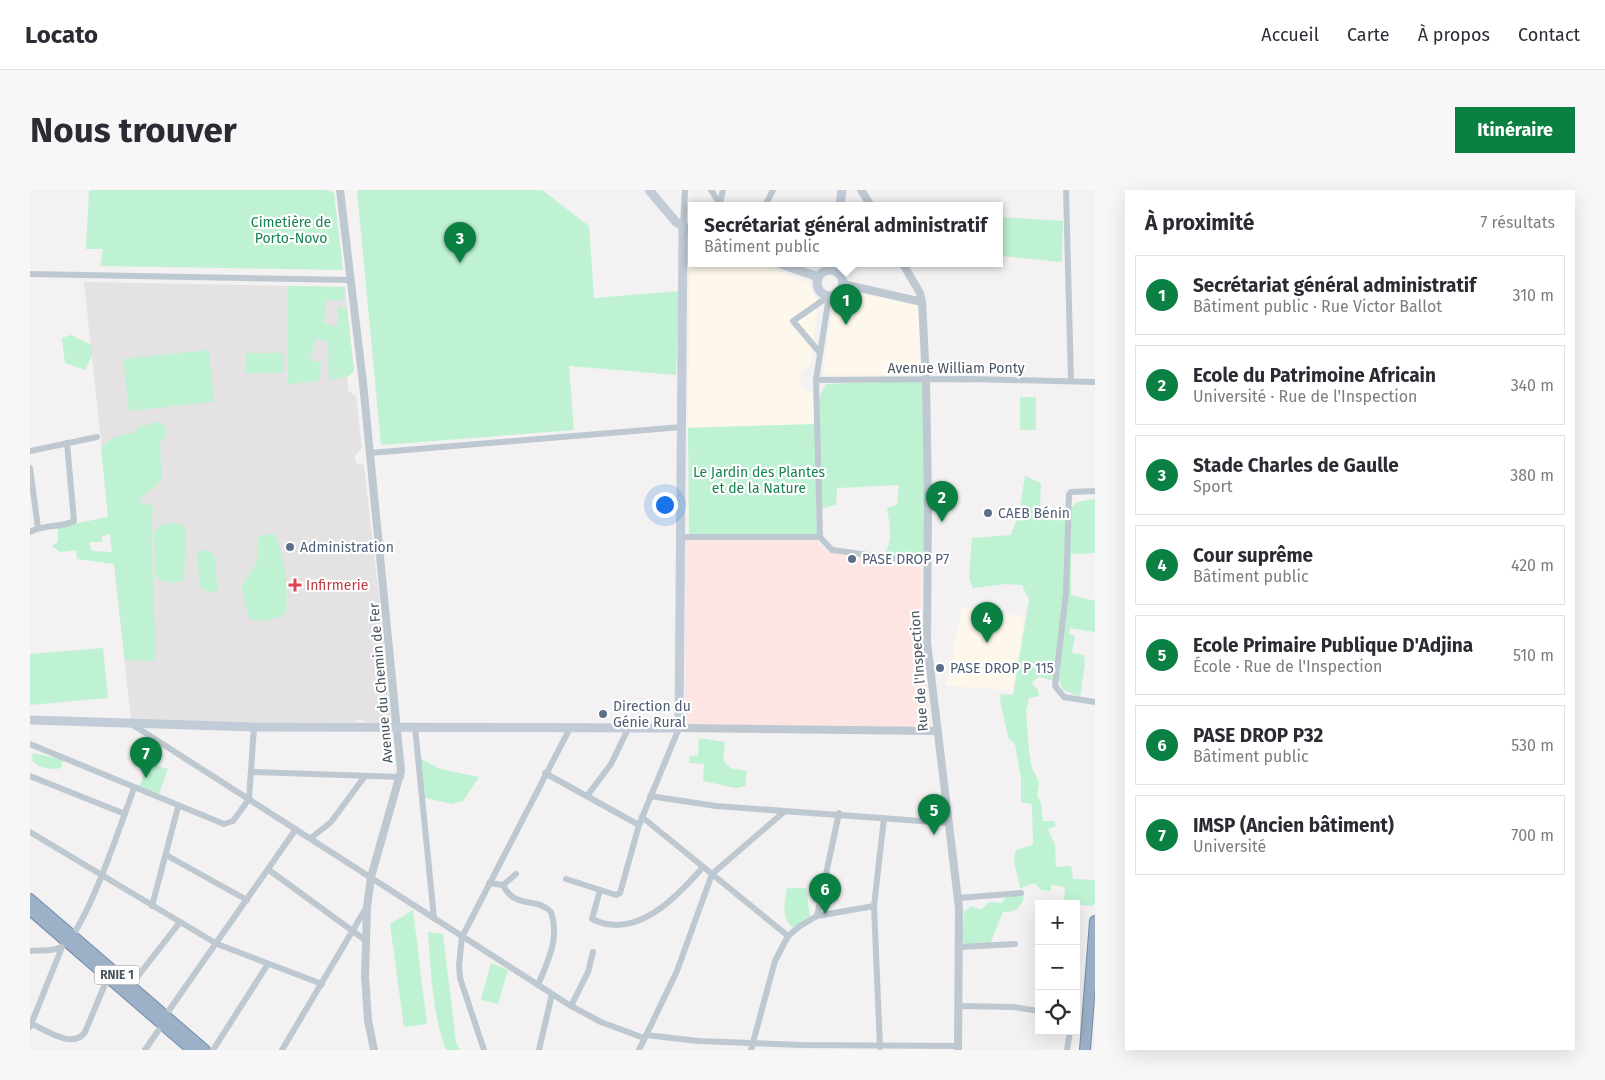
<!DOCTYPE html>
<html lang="fr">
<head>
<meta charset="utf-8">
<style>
	body { margin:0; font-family:"Fira Sans",sans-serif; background:#f7f7f7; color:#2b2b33 }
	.controls { position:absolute; right:15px; bottom:15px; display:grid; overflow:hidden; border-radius:0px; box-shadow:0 5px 20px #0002 }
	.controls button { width:45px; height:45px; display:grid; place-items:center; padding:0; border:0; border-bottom:1px solid #e1e1e2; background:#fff; color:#2b2b33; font:25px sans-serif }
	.you { position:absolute; left:634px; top:314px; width:18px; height:18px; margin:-12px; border:4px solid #fff; border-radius:50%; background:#1a73e8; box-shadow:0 0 0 8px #1a73e833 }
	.badge { display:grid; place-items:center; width:32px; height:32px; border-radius:50%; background:#0b8043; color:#fff; font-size:16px; font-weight:700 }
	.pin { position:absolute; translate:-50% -41px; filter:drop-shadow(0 1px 2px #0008) }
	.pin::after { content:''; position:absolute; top:26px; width:18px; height:15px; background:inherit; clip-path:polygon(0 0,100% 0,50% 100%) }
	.popup { position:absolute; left:658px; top:12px; width:315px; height:65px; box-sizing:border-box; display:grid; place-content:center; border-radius:0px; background:#fff; filter:drop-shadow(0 1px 4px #0005); font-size:16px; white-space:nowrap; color:#7c7c81 }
	.popup b { font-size:19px; color:#2b2b33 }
	.popup::after { content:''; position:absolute; left:50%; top:100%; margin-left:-10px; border:10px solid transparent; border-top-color:#fff }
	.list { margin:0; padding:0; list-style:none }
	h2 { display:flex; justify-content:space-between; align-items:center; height:65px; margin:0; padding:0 20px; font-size:21px }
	h2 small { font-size:16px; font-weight:400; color:#7c7c81 }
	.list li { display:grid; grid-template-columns:32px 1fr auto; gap:15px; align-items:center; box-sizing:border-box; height:80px; margin:0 10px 10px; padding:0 10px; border:1px solid #e1e1e2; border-radius:0px }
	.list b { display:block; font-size:19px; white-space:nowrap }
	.list p { margin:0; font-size:16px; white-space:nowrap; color:#7c7c81 }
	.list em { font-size:16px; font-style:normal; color:#7c7c81 }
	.icon { flex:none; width:28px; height:28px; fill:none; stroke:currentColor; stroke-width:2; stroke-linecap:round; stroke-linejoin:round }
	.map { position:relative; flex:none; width:1065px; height:860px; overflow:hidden; border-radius:0px }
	header { display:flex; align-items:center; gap:30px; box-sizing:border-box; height:70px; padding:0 25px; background:#fff; border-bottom:1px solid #e1e1e2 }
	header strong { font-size:24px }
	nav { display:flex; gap:28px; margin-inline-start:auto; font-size:18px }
	.intro { display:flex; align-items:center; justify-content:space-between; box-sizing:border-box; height:120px; padding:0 30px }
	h1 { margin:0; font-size:35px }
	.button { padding:12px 22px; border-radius:0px; background:#0b8043; color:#fff; font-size:18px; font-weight:700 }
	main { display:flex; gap:30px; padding:0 30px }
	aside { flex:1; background:#fff; border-radius:0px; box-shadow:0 5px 20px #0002 }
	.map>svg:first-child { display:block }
	.commercial { fill:#fdf8eb }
	.education { fill:#e4e2e3 }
	.medical { fill:#fce5e2 }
	.green { fill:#bff1d3; fill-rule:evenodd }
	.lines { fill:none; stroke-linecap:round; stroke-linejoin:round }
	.trunk-casing { stroke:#738dac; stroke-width:12 }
	.minor { stroke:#bec8d0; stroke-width:6 }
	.tertiary { stroke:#bec8d0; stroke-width:8 }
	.secondary { stroke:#c1ccd8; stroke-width:9 }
	.trunk { stroke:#9cb1c8; stroke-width:10 }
	.service-dot { fill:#5c6f8a; stroke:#fff; stroke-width:2 }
	.health-dot { fill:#e0444e; stroke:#fff; stroke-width:2 }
	.labels { text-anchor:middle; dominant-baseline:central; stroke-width:4.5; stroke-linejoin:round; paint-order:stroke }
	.shield { fill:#fff; stroke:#7f878f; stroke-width:1 }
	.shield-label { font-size:12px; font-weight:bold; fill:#48545f }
	.park-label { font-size:14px; fill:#15844e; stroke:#fff }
	.street-label { font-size:14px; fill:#48545f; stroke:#fff }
	.service-label { font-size:14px; fill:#4e5e75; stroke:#fff; text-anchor:start }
	.health-label { font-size:14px; fill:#be3a42; stroke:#fff; text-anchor:start }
</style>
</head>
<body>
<header>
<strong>Locato</strong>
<nav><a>Accueil</a><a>Carte</a><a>À propos</a><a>Contact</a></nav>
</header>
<div class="intro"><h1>Nous trouver</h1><a class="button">Itinéraire</a></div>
<main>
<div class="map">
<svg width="1065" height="860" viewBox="0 0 1065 860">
	<rect width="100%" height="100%" fill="#f3f1f1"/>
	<g class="commercial">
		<polygon points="660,47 662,48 662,74 730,74 779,93 788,114 780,175 771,181 770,197 784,203 785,234 658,237"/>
		<polygon points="818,101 889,116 890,185 793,185 803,113"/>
		<polygon points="932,417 994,427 983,500 916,496"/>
	</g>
	<polygon class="education" points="54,92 315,97 324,181 317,187 318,201 326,206 332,258 325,266 326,273 334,275 363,532 334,532 333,530 326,530 326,532 235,533 101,530"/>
	<polygon class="medical" points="655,349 787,351 800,363 891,377 891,440 901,538 655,536"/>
	<g class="green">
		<polygon points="59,0 296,0 304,3 313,80 70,76 73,59 56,59"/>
		<polygon points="327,0 512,0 559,36 564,108 649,101 646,185 539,176 544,240 351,255"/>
		<polygon points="970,27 1033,31 1032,72 970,66"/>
		<polygon points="258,96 315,97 313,110 296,110 294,133 307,137 308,116 317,120 324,181 317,187 299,190 298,152 285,149 280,170 291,172 290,191 258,194"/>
		<polygon points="41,145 61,155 62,165 55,180 35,173 32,148"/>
		<polygon points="179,160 184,212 99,221 93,169"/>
		<rect x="216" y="163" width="38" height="20"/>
		<path d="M 896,190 L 897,373 L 852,367 C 864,353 860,335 857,318 L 867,315 L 869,295 L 807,298 L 806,315 L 790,319 L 787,212 L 796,194 Z"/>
		<rect x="990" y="207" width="16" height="33"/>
		<path d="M 129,231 L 137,238 L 135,246 L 130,253 L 132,291 L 111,307 L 110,313 L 120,314 L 124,318 L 121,329 L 126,471 L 95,470 L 84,374 L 47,369 L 46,360 L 30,362 L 22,356 L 28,352 L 28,337 L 78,327 L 71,258 C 81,247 89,245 103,243 L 110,235 L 119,235 ZM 80,344 L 82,362 L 62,361 L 59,352 L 72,352 L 72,346 Z"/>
		<polygon points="785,234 787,344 659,345 658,238"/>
		<polygon points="995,286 1011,293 1010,318 1019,323 1032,324 1048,312 1065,309 1065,363 1041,364 1041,405 1065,411 1065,442 1040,438 1039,444 1045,446 1042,463 1054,465 1055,474 1050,507 1032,499 1030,492 1009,487 1001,493 1008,500 1009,506 999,508 996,521 999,562 1002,578 1009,592 1007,606 1011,613 1013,631 1024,631 1026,636 1018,639 1025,655 1026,677 1041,676 1043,689 1065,690 1065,713 1062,716 1034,713 1035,697 1021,695 1021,701 1011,700 1005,693 990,698 984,671 986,660 1003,655 1002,614 991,612 991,588 985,554 978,547 970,511 971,504 983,505 999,410 992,395 976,394 943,398 939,388 942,348 981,345 989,323"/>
		<path d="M 140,333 L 152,334 L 156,339 L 154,391 C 143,394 134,393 125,386 L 124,342 L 132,335 Z"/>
		<path d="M 244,343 C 256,368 258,396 256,424 C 245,429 230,434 219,428 L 211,398 L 227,371 L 227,347 Z"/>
		<polygon points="171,359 182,363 186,369 185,379 188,400 179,403 170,397 167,365"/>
		<polygon points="73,458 78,508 0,515 0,464"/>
		<polygon points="669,548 695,552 693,570 700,578 717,581 715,596 706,598 673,591 674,574 659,573 660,566 668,566"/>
		<path d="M 3,563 L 33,570 L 31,578 C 20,580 9,579 2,570 Z"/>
		<polygon points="388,567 410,579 449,587 433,611 422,614 392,607"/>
		<polygon points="117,572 138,579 129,604 110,596"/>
		<path d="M 757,698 L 776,698 L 780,727 L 764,738 C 750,729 755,713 757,698 Z"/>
		<path d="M 991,703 L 994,708 C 989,719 986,722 973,722 L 960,754 L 936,756 L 932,751 L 934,722 L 941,716 L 951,720 L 959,712 L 972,713 L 977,704 Z"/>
		<polygon points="383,720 397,834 374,837 360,734"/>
		<path d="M 398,742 L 413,744 L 426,852 L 430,860 L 416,860 C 402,823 401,781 398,742 Z"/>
		<polygon points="461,773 478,780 468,814 451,810"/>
	</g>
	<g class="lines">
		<g class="trunk-casing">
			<g id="trunk">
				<polyline points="0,709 175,860"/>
				<polyline points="0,720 162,860"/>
				<polyline points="1055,860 1065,731"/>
			</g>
		</g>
		<g class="minor">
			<polyline points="681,0 691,16"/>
			<polyline points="1036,0 1041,191"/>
			<polyline points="690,13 693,0"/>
			<polyline points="735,16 743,0"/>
			<polyline points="653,38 655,0"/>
			<polyline points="0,84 321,90"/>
			<polyline points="799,106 786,190 790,347 802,360 897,373"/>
			<polyline points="790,163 763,131 799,106"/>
			<polyline points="786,190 940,189 1065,192"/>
			<polyline points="0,261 67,247"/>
			<polyline points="340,263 652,237"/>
			<polyline points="0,278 8,338"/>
			<polyline points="1065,301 1041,302 1039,304 1036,403 1025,496 1034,507 1065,512"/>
			<path d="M 0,342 C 14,334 31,338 44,331 L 37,253"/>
			<polyline points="652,347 790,347"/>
			<polyline points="103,535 541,816 571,832 614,848"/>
			<polyline points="385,537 404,728"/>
			<polyline points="0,554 194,634 203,631 219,609 224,537"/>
			<polyline points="221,582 371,587"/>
			<polyline points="515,583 609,635"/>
			<polyline points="0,586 95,624"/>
			<polyline points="557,606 581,574 599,537"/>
			<polyline points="620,606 686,616 918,633"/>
			<polyline points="612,627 758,746"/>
			<polyline points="0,642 187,754 292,794"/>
			<polyline points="281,648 301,632 335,586"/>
			<polyline points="136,665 217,710"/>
			<polyline points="239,680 335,750"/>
			<polyline points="536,689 586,705 590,703 609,635 649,538"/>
			<polyline points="459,693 473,695 486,684"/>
			<path d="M 473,695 C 485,720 506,706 521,722 C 530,748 518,771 508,795"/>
			<path d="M 570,700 L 562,729 C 606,751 647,707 673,677"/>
			<polyline points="928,708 991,703"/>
			<polyline points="122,716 148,617"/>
			<polyline points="787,726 809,623"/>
			<polyline points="930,757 985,754"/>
			<path d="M 0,761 C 10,760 25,762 34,755 C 57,737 92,631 104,598"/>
			<polyline points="108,786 150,732"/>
			<polyline points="541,816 558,782 563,762"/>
			<polyline points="928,816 983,817 1009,821"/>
			<polyline points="135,826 266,639"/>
			<path d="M 0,833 C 16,840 43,860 55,842 L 78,787"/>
			<polyline points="0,837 32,757"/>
			<polyline points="616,845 668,851 771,855 928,856"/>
			<polyline points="850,857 844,716 854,628"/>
			<polyline points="115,860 132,835"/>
			<polyline points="183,860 238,774"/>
			<polyline points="252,860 336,718"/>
			<polyline points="454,860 430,788 429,775 432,747 540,538"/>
			<polyline points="509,860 522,804"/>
			<polyline points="609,860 647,781 682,684 755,621"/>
			<polyline points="721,860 745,771 758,746 770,736 787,726 844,716"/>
			<polyline points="1037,860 1040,841"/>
		</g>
		<g class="tertiary">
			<polyline points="310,0 333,193 371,581 341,687 337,717 335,786 338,830 344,860"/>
			<polyline points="831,0 841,16"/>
			<polyline points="873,74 890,103 892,112 896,190 898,308 897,452 929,718 928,860"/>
			<polyline points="813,94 892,112"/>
			<polyline points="649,538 906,541"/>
		</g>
		<g class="secondary">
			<polyline points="619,0 646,32 662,41"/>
			<polyline points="810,16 812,0"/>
			<polyline points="751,74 788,87"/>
			<circle cx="800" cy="93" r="13"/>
			<polyline points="0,530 224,537 649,538 653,38"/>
		</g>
		<use href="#trunk" class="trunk"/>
	</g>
	<g class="service-dot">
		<circle cx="958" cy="323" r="5"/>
		<circle cx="260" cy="357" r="5"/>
		<circle cx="822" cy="369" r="5"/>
		<circle cx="910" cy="478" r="5"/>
		<circle cx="573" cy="524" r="5"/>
	</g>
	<path class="health-dot" d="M262.5 387.5h5v5h5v5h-5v5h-5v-5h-5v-5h5z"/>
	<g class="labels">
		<rect class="shield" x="64.5" y="775.5" width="45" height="19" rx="4"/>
		<g class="shield-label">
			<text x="87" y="785">RNIE 1</text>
		</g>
		<g class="park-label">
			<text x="261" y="32">Cimetière de<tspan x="261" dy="16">Porto-Novo</tspan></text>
			<text x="729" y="282">Le Jardin des Plantes<tspan x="729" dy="16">et de la Nature</tspan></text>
		</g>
		<g class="street-label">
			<text x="926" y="178">Avenue William Ponty</text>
			<text transform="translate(889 481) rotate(-94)">Rue de l'Inspection</text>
			<text transform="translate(351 493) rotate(-95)">Avenue du Chemin de Fer</text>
		</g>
		<g class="service-label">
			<text x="968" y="323">CAEB Bénin</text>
			<text x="270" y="357">Administration</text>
			<text x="832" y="369">PASE DROP P7</text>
			<text x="920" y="478">PASE DROP P 115</text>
			<text x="583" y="516">Direction du<tspan x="583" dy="16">Génie Rural</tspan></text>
		</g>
		<g class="health-label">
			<text x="276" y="395">Infirmerie</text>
		</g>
	</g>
</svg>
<div class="controls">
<button>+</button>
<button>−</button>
<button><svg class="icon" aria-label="locate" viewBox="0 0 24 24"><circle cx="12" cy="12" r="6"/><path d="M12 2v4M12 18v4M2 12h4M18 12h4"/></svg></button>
</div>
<div class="you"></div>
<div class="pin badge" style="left:816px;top:135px">1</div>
<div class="popup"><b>Secrétariat général administratif</b>Bâtiment public</div>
<div class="pin badge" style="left:912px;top:332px">2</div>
<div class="pin badge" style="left:430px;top:73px">3</div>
<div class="pin badge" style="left:957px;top:453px">4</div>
<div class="pin badge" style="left:904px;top:645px">5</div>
<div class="pin badge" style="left:795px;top:724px">6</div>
<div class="pin badge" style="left:116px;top:588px">7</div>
</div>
<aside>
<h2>À proximité<small>7 résultats</small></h2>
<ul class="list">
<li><span class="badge">1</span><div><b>Secrétariat général administratif</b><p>Bâtiment public · Rue Victor Ballot</p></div><em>310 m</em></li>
<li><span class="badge">2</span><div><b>Ecole du Patrimoine Africain</b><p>Université · Rue de l'Inspection</p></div><em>340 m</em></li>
<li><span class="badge">3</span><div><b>Stade Charles de Gaulle</b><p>Sport</p></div><em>380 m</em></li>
<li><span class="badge">4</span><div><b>Cour suprême</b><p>Bâtiment public</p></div><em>420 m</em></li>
<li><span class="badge">5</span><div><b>Ecole Primaire Publique D'Adjina</b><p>École · Rue de l'Inspection</p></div><em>510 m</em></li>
<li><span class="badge">6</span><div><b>PASE DROP P32</b><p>Bâtiment public</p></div><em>530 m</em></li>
<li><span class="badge">7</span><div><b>IMSP (Ancien bâtiment)</b><p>Université</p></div><em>700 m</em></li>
</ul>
</aside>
</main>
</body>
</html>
